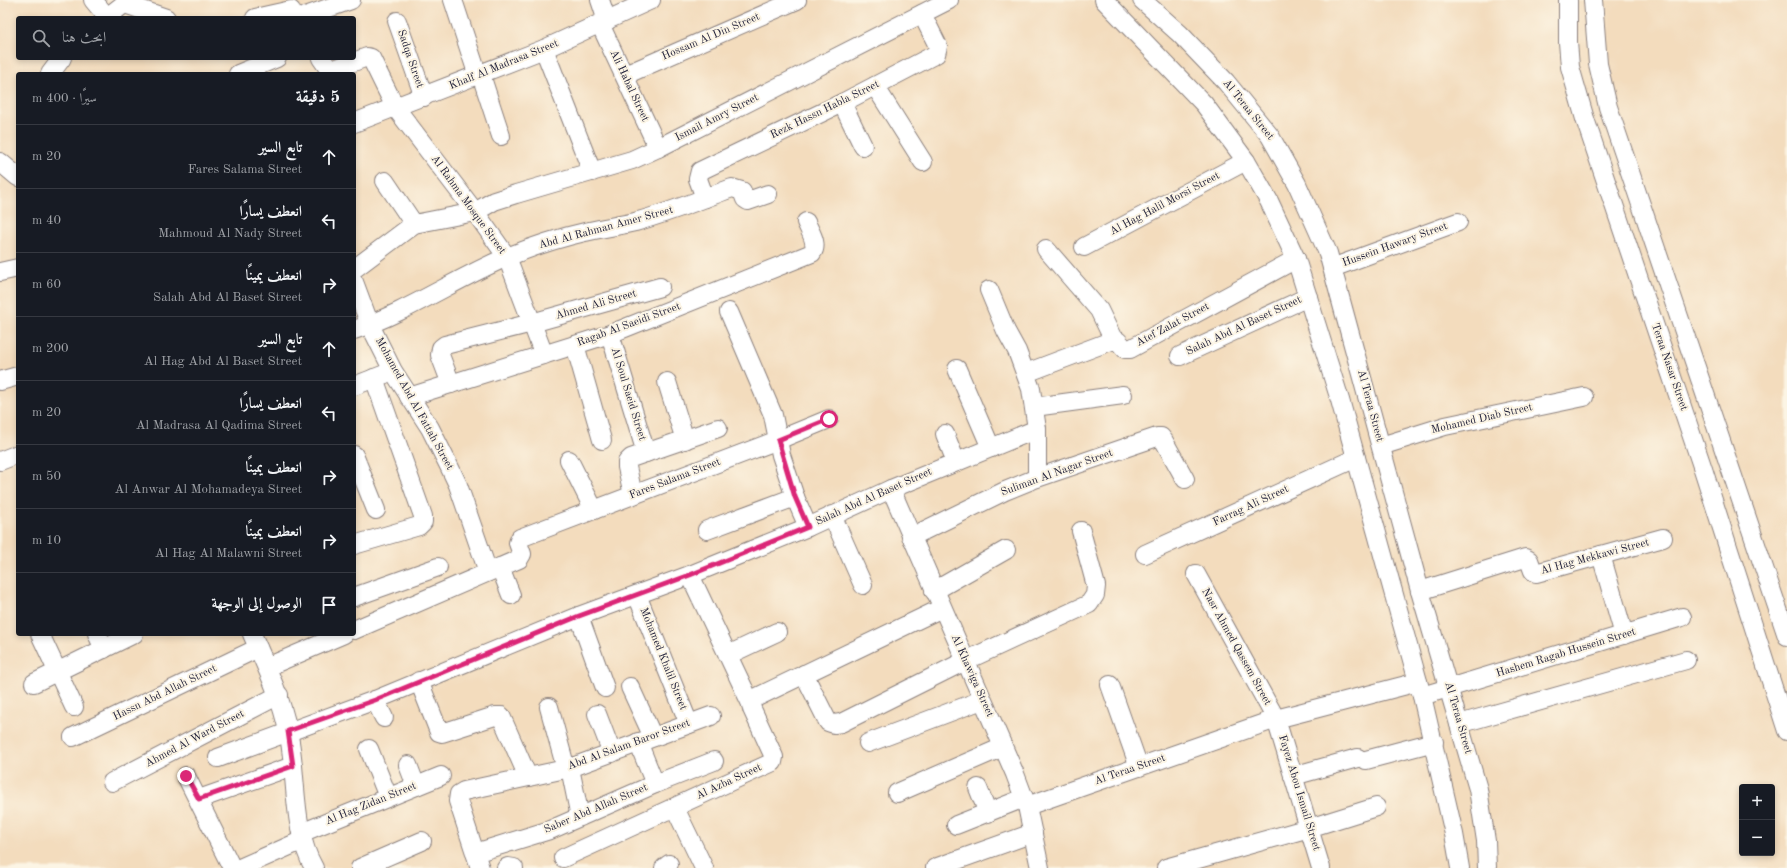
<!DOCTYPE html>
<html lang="ar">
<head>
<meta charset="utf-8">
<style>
	body { margin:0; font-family:"Old Standard TT",Amiri,serif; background:#20242c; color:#f1f3f6; direction:rtl }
	.controls { position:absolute; right:12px; bottom:12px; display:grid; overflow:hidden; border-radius:4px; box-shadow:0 2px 6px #0003 }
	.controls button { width:36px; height:36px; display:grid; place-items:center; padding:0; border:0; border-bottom:1px solid #363941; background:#171b24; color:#f1f3f6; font:20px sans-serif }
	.stop { position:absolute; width:12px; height:12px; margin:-9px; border:3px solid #db2777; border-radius:50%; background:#fff }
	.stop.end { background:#db2777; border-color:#fff; box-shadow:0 1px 4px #0008 }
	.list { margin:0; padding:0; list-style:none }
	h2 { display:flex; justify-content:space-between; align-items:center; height:52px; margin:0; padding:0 16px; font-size:17px }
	h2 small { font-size:13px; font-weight:400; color:#9ea1a6 }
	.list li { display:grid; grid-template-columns:26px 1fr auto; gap:12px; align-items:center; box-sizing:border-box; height:64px; padding:0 16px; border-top:1px solid #363941 }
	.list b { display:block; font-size:15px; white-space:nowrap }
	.list p { margin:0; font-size:13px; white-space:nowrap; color:#9ea1a6 }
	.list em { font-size:13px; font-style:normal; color:#9ea1a6 }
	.icon { flex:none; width:22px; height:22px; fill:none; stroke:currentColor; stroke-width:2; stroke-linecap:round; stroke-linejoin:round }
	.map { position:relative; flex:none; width:1787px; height:868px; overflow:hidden; direction:ltr }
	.search { position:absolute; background:#171b24; box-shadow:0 2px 6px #0003; left:16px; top:16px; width:340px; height:44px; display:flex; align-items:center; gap:10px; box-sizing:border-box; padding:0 14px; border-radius:4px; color:#9ea1a6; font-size:15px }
	.panel { position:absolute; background:#171b24; box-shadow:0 2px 6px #0003; left:16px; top:72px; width:340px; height:564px; border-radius:4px; direction:rtl }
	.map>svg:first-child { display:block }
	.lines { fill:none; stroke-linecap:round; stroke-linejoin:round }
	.minor-casing { stroke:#8a7f7c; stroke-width:20 }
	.minor { stroke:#fff; stroke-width:18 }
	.route { stroke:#db2777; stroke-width:5 }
	.labels { text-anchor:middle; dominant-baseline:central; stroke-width:4; stroke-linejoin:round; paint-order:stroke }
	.street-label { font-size:11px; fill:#22223b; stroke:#fcf5e5 }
</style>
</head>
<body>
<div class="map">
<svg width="1787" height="868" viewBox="0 0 1787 868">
	<rect width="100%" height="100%" fill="#fcf5e5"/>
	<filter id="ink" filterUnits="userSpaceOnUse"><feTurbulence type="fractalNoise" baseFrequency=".025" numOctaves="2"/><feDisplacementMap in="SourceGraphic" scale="8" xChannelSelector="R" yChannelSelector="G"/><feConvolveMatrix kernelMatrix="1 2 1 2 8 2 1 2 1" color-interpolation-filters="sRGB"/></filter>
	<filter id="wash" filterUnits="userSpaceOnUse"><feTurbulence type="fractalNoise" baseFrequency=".012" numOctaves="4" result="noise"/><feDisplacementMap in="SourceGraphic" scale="16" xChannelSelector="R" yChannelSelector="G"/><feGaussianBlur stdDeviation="0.9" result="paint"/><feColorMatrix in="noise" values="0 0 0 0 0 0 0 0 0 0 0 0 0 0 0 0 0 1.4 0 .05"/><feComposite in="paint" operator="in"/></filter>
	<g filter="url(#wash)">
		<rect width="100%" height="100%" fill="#f3dcbd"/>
	</g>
	<g filter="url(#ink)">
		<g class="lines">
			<g class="minor-casing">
				<g id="minor">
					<polyline points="93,0 107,17"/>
					<polyline points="453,0 478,76"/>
					<polyline points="600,0 607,21"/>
					<polyline points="1104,0 1204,104 1246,161 1269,201 1296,259 1340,400 1422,696 1454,834 1460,868"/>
					<polyline points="1142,0 1180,34 1226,82 1270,136 1297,184 1328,253 1420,591 1478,789 1486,841 1487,868"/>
					<polyline points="1568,0 1568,42 1570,67 1585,119 1703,469 1787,731"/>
					<polyline points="1593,0 1598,64 1608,107 1787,636"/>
					<polyline points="125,4 166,18"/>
					<polyline points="106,18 129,0"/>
					<polyline points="255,18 291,10"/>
					<polyline points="300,18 351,0"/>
					<polyline points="397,21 424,97"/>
					<polyline points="600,24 658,148"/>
					<polyline points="544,49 592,172"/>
					<polyline points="321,58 328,68 332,70 367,57 371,58 395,107 475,212 507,257 544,355"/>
					<polyline points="50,74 62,58"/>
					<polyline points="238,74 277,58"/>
					<polyline points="481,75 501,136"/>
					<polyline points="625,75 797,0"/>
					<polyline points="875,86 923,162"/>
					<polyline points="842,103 863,146"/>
					<polyline points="354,123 544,49 651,0"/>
					<polyline points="0,162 18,177"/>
					<polyline points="385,181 414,224"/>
					<polyline points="705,198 698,179 700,171 842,103 936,54 938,46 922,14"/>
					<polyline points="1084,247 1246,161"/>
					<polyline points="1046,249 1099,310 1114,341"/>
					<polyline points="1332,268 1458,222"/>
					<polyline points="354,269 414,224 475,212 494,201 516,194 632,160 658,148 949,0"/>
					<polyline points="0,272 18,268"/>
					<polyline points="354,282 370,325 393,371 430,428 449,466 458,485 488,572"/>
					<polyline points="989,290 1006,331 1017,351 1031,389 1037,429 1037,478"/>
					<polyline points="729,312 773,415 781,455 795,497 808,527"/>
					<path d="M 354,330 C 408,312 455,279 507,257 C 532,247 558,238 585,232 C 601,228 618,226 635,222 C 668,213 700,200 732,188 L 742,191 L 745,199 L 748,201 L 768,194"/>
					<polyline points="610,334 646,453"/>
					<polyline points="575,345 602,440"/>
					<polyline points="1180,356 1308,297"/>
					<polyline points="957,369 991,448"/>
					<polyline points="1026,373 1111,341 1118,341 1125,349 1130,349 1296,259"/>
					<polyline points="0,381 18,376"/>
					<polyline points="667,382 685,440"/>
					<polyline points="451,384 440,355 441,348 445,345 532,323 660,287"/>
					<polyline points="354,386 385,374"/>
					<path d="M 409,397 L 610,334 L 812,253 C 819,244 810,232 806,222"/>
					<polyline points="1034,407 1123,395"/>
					<polyline points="945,434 956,462"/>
					<polyline points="1381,446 1445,426 1584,397"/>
					<polyline points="354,455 376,510"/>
					<polyline points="569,460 594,510"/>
					<polyline points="0,461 18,454"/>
					<polyline points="891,489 1015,774 1027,806 1040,868"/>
					<polyline points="633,495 627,467 627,462 631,458 718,428"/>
					<polyline points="832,515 863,585"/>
					<polyline points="707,530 795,497"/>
					<polyline points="911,537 1005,491 1037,478 1157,437 1161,437 1164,441 1185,479"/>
					<polyline points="354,545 419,526 423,522 423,516 374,378"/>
					<polyline points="1145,554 1356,458"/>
					<polyline points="1601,555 1624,635"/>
					<polyline points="500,567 511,595"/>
					<polyline points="1196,574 1276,719 1321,868"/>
					<polyline points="690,575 751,704"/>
					<polyline points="934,591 1006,550"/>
					<polyline points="1420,591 1525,558 1529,560 1533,571 1536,573 1663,538"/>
					<polyline points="637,595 689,724"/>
					<polyline points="354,597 438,567"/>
					<polyline points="579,616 605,688"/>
					<polyline points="354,630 519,559 522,554 518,543 520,538 778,440 829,419"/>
					<polyline points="40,634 74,707"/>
					<polyline points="97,634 104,649"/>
					<path d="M 252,634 C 266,666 281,697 288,731 C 298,776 291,827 314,868"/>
					<polyline points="728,655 777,632"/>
					<polyline points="267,667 344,634"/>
					<polyline points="804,674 828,722 834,724 841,723 965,661 1089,604 1095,595 1096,586 1081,531"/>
					<polyline points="419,681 439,732 442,733 495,716 501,716 528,777"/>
					<polyline points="34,683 134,634"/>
					<polyline points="1110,685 1139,767"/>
					<polyline points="630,687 653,737"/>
					<polyline points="1422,696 1682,617"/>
					<polyline points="375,700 384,718"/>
					<polyline points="549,707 566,769"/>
					<polyline points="597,714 612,753"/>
					<polyline points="1459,724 1686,660"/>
					<polyline points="73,737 258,648"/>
					<polyline points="638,742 655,784"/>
					<polyline points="868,743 982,700"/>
					<polyline points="369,749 388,797"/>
					<polyline points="218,758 375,700 579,616 690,575 808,527 891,489 1037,429"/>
					<polyline points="1366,760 1434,742"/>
					<polyline points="408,765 416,786"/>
					<polyline points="570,768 580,817"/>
					<polyline points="186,776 232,868"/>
					<polyline points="1293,776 1358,758"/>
					<polyline points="112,782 279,695"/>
					<polyline points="978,788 988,813"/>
					<polyline points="897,793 1003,747"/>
					<polyline points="199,799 293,766"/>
					<polyline points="1027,806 1276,719 1418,682"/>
					<polyline points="675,808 704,868"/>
					<polyline points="956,825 1024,798"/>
					<polyline points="301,833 441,776"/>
					<polyline points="475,853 550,830 655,784 714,761"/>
					<polyline points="563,858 773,762 774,757 752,709 751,704 753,699 942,608"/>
					<polyline points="240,868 303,840"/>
					<polyline points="360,868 422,841"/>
					<polyline points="480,868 458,801 459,794 464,791 570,768 711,716"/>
					<polyline points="506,868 508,867 514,868"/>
					<polyline points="664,868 669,864"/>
					<polyline points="935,868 1033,833"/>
					<polyline points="1166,868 1309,828 1376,807"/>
				</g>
			</g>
			<use href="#minor" class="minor"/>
		</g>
	</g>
	<g class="lines" filter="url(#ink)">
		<polyline class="route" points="186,776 199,799 293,766 288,731 375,700 579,616 690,575 808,527 795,497 778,440 829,419"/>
	</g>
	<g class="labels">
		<g class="street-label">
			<text transform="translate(711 37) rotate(-23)">Hossam Al Din Street</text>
			<text transform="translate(410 59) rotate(71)">Sadqa Street</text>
			<text transform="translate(504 65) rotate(-22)">Khalf Al Madrasa Street</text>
			<text transform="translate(629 86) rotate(65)">Ali Habal Street</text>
			<text transform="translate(825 110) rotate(-26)">Rezk Hassn Habla Street</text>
			<text transform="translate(1248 110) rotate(51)">Al Teraa Street</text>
			<text transform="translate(717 118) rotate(-27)">Ismail Amry Street</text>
			<text transform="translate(1165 204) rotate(-28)">Al Hag Halil Morsi Street</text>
			<text transform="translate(468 205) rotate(54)">Al Rahma Mosque Street</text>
			<text transform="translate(606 228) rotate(-15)">Abd Al Rahman Amer Street</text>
			<text transform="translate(1395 245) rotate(-20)">Hussein Hawary Street</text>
			<text transform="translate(596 305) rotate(-16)">Ahmed Ali Street</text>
			<text transform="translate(629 325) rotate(-20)">Ragab Al Saeidi Street</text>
			<text transform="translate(1173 325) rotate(-28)">Atef Zalat Street</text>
			<text transform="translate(1244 326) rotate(-25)">Salah Abd Al Baset Street</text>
			<text transform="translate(1669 367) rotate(71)">Teraa Nasar Street</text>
			<text transform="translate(628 394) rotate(73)">Al Soul Saeid Street</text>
			<text transform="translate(414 404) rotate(61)">Mohamed Abd Al Fattah Street</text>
			<text transform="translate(1370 406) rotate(75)">Al Teraa Street</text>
			<text transform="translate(1482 419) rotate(-13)">Mohamed Diab Street</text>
			<text transform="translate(1057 473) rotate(-20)">Suliman Al Nagar Street</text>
			<text transform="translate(675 479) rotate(-21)">Fares Salama Street</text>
			<text transform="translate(874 497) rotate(-24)">Salah Abd Al Baset Street</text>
			<text transform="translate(1251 506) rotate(-25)">Farrag Ali Street</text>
			<text transform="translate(1595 557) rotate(-15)">Al Hag Mekkawi Street</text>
			<text transform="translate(1236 647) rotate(61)">Nasr Ahmed Qassem Street</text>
			<text transform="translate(1566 653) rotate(-17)">Hashem Ragab Hussein Street</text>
			<text transform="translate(663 659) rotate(68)">Mohamed Khalil Street</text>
			<text transform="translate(972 676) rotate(66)">Al Khawiga Street</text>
			<text transform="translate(165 693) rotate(-26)">Hassn Abd Allah Street</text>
			<text transform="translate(1458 718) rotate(74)">Al Teraa Street</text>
			<text transform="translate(195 739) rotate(-28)">Ahmed Al Ward Street</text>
			<text transform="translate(629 745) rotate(-20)">Abd Al Salam Baror Street</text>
			<text transform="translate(1130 770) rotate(-19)">Al Teraa Street</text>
			<text transform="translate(729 782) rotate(-25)">Al Azba Street</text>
			<text transform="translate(1299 793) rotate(73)">Fayez Abou Ismail Street</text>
			<text transform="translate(371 804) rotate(-22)">Al Hag Zidan Street</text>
			<text transform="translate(596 809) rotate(-23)">Saber Abd Allah Street</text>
		</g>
	</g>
</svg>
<div class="controls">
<button>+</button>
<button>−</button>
</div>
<div class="stop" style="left:829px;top:419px"></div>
<div class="stop end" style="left:186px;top:776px"></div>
<div class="search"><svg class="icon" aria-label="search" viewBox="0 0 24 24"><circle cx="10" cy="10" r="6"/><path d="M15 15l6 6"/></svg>ابحث هنا</div>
<section class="panel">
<h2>5 دقيقة<small>سيرًا · 400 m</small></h2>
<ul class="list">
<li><svg class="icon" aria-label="ahead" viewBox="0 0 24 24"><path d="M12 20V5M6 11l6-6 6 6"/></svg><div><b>تابع السير</b><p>Fares Salama Street</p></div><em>20 m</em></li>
<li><svg class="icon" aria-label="left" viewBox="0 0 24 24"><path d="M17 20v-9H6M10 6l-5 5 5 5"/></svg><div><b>انعطف يسارًا</b><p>Mahmoud Al Nady Street</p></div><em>40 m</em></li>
<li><svg class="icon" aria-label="right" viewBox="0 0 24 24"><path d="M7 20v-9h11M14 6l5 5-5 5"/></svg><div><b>انعطف يمينًا</b><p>Salah Abd Al Baset Street</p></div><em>60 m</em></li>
<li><svg class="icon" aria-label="ahead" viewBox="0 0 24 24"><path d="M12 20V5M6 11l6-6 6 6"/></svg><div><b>تابع السير</b><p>Al Hag Abd Al Baset Street</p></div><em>200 m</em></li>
<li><svg class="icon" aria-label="left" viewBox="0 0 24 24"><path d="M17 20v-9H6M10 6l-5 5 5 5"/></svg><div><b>انعطف يسارًا</b><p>Al Madrasa Al Qadima Street</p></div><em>20 m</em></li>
<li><svg class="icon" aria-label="right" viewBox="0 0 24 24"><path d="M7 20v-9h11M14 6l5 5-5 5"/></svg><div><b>انعطف يمينًا</b><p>Al Anwar Al Mohamadeya Street</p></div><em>50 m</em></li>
<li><svg class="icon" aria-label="right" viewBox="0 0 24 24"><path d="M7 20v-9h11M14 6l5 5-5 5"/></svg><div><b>انعطف يمينًا</b><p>Al Hag Al Malawni Street</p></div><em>10 m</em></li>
<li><svg class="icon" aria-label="arrive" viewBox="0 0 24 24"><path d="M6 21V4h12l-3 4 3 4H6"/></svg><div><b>الوصول إلى الوجهة</b></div></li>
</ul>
</section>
</div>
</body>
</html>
